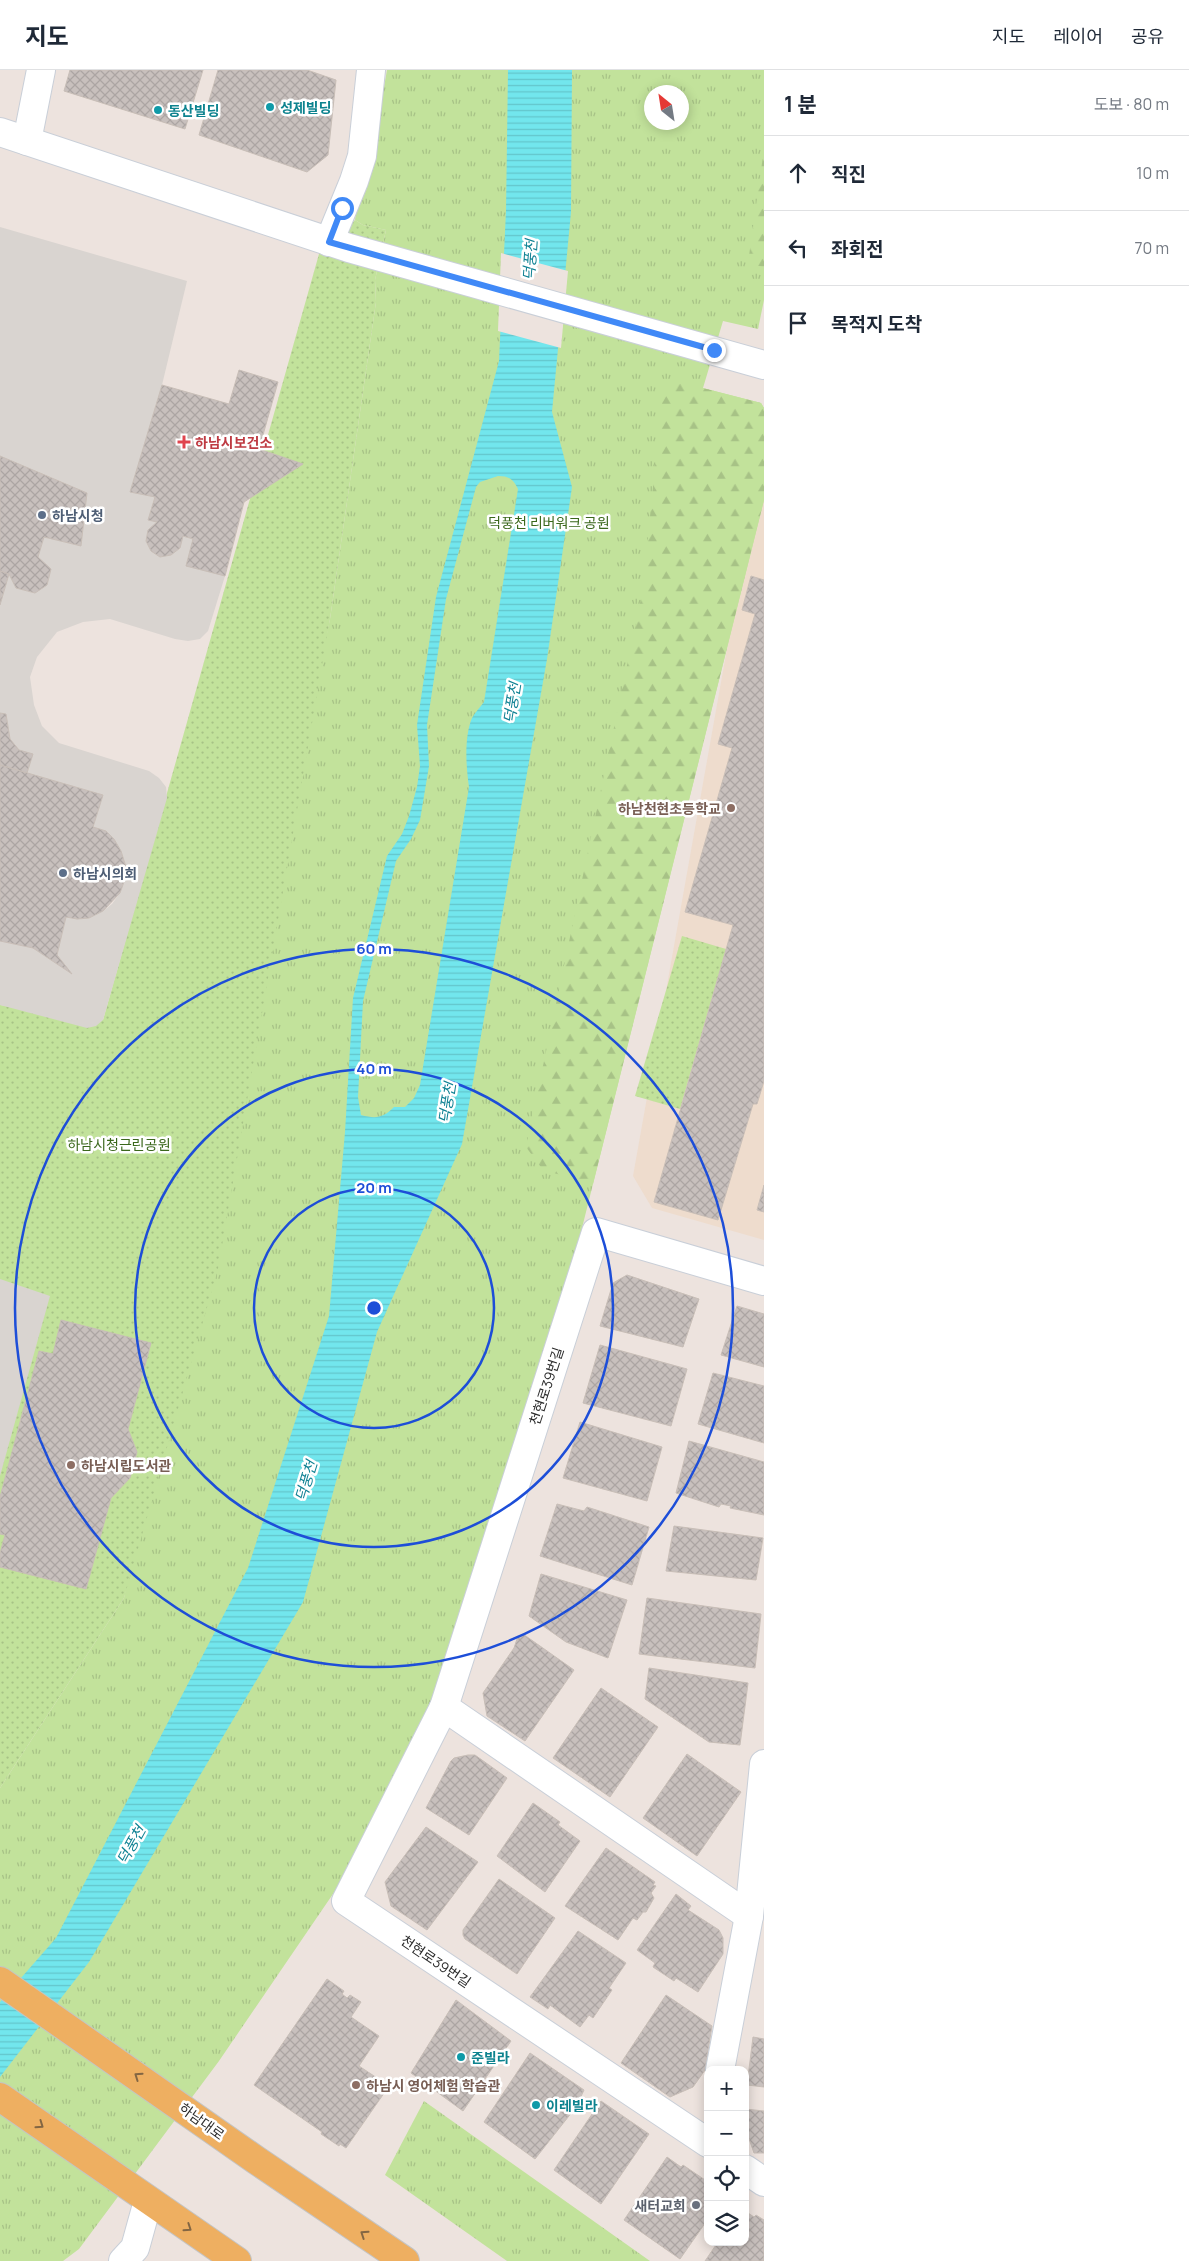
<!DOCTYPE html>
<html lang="ko">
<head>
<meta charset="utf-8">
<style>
	body { margin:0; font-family:Manrope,"Noto Sans KR",sans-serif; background:#f2f2f3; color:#1f2937 }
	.controls { position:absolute; right:15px; bottom:15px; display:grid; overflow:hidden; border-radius:10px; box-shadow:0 2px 12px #0003 }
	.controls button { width:45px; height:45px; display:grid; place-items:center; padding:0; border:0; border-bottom:1px solid #e0e1e3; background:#fff; color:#1f2937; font:25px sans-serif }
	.compass { position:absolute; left:644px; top:15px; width:45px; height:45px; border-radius:50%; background:#fff; box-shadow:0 2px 12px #0003; rotate:330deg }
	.stop { position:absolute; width:15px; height:15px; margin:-11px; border:4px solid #4089f7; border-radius:50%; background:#fff }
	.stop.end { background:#4089f7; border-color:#fff; box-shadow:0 1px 5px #0008 }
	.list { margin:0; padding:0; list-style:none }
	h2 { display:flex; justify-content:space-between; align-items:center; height:65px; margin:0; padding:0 20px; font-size:21px }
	h2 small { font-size:16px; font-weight:400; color:#747a83 }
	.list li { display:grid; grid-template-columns:32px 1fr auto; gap:15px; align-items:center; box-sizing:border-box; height:75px; padding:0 20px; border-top:1px solid #e0e1e3 }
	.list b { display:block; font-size:19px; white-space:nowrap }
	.list em { font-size:16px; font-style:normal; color:#747a83 }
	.icon { flex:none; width:28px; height:28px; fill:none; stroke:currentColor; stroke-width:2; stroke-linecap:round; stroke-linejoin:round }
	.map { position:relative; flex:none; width:764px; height:2191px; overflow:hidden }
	header { display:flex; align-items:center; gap:30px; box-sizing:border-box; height:70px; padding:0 25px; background:#fff; border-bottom:1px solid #e0e1e3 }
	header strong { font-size:24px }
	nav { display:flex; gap:28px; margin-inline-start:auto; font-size:18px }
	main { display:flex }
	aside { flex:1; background:#fff }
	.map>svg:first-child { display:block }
	.education { fill:#eedccd }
	.grass { fill:url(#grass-tufts); fill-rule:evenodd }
	.forest { fill:url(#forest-firs) }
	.park { fill:url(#park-dots) }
	.plaza { fill:#d9d4d0 }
	.water { fill:url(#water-rules); fill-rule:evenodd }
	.pier { fill:#ede3de }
	.building { fill:url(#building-cross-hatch); stroke:#c8beb7 }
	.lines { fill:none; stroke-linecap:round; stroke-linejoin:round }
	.street-casing { stroke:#c9cfd8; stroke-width:30 }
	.primary-casing { stroke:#c4c4c4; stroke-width:30 }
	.street { stroke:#fff; stroke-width:28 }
	.primary { stroke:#eeaf61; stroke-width:28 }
	.oneway { stroke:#836643 }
	.route { stroke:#4089f7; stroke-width:6 }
	.ring { fill:none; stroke:#1d4ed8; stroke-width:2.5 }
	.culture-dot { fill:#0f9aa8; stroke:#fff; stroke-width:2 }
	.health-dot { fill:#e0444e; stroke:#fff; stroke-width:2 }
	.service-dot { fill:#5c6f8a; stroke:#fff; stroke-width:2 }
	.education-dot { fill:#8d6e63; stroke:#fff; stroke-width:2 }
	.worship-dot { fill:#6b7280; stroke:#fff; stroke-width:2 }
	.labels { text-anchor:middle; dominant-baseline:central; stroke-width:5; stroke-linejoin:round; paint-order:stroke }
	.culture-label { font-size:14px; font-weight:bold; fill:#0d838f; stroke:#fff; text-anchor:start }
	.health-label { font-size:14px; font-weight:bold; fill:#be3a42; stroke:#fff; text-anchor:start }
	.service-label { font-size:14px; font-weight:bold; fill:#4e5e75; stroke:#fff; text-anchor:start }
	.park-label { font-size:14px; fill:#3b681c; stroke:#fff }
	.education-label { font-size:14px; font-weight:bold; fill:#785e54; stroke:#fff; text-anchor:start }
	.street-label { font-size:14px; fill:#2b2b2b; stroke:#fff }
	.worship-label { font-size:14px; font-weight:bold; fill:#5b616d; stroke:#fff; text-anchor:end }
	.water-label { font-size:15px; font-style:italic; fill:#108294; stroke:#fff }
	.centre { fill:#1d4ed8; stroke:#fff; stroke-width:2.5 }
	.ring-label { font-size:15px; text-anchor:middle; font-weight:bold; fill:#1d4ed8; stroke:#fff; stroke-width:5; stroke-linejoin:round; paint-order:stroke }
</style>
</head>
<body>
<header>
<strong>지도</strong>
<nav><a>지도</a><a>레이어</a><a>공유</a></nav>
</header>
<main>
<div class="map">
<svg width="764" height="2191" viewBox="0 0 764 2191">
	<defs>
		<pattern id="grass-tufts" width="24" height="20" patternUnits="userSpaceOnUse" patternTransform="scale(1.25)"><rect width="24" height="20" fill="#c2e29b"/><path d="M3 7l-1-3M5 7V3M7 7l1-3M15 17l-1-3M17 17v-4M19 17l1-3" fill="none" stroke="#a7c286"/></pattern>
		<pattern id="forest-firs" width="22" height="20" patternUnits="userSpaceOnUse" patternTransform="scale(1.25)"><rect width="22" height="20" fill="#c2e29b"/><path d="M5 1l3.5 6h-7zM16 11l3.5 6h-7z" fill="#a7c286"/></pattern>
		<pattern id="park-dots" width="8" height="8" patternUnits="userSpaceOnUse" patternTransform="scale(1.25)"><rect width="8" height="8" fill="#c2e29b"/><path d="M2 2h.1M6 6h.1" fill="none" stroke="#a7c286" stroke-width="1.8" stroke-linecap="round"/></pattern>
		<pattern id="water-rules" width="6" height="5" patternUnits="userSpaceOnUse" patternTransform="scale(1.25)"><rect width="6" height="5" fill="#72e6ed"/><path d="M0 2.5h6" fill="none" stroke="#63c5cb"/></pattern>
		<pattern id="building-cross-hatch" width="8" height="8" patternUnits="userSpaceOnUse" patternTransform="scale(1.25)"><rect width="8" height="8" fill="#c8c0bd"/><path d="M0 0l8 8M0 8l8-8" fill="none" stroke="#aca5a3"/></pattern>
	</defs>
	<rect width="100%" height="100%" fill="#ede3de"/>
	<polygon class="education" points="764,371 764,1170 652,1138 633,1106"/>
	<g class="grass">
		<path d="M 387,0 L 764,0 L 764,230 L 758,259 L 723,251 L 703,318 L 761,333 L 764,338 L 764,430 L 578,1174 L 429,1642 L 335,1821 L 219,1991 L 79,2179 L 63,2191 L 0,2191 L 0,1718 L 124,1528 L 330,549 L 376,232 L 375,210 L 386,160 L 363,155 L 355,150 L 357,133 L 371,90 ZM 652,22 L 682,22 L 682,52 L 652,52 Z"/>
		<polygon points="424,2031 650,2191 507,2191 385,2105"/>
	</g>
	<g class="forest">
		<polygon points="764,79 764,197 754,195 749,186"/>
		<polygon points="683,313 761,333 764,338 764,430 593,1114 543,1100 526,1077 643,519 662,325 670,315"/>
	</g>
	<g class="park">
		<polygon points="355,150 363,155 386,160 375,210 376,232 330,549 218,1199 124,1528 0,1718 0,935 103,950 319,184 322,178 327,176"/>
		<polygon points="682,866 726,879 680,1039 635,1026"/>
	</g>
	<g class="plaza">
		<polygon points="0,157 187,211 162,315 131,422 155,427 157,452 148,460 146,471 151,481 160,487 171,485 180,478 183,466 193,469 225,506 208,561 200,569 188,571 175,569 110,549 83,552 57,562 37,587 30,607 34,635 42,656 59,673 149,701 159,708 166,717 167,728 103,950 96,956 87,958 0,935 0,871 33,878 70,903 57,885 66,847 77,849 89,848 103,841 112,834 120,823 125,809 126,797 121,781 114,769 106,761 93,757 103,725 27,703 19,680 10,669 6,645 0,643 0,535 9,504 16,518 34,523 47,515 51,499 38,487 44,467 80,476 87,424 0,386"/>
		<polygon points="0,1209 50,1226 0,1406"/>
	</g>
	<path class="water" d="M 508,0 L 572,0 L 571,142 L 552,342 L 572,417 L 547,589 L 462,1074 L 377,1262 L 303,1532 L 89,1892 L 0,2007 L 0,1932 L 56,1868 L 248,1498 L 329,1246 L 345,1062 L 353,928 L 387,786 L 402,764 L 409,746 L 417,717 L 420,696 L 417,655 L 436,527 L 499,291 L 506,141 ZM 498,406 C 509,406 513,409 518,419 L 484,632 C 480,637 475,643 472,648 C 464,667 466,697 469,717 L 420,1015 L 414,1028 L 405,1037 L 394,1037 C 383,1048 376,1049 361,1045 L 358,1027 L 363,931 L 396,791 L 411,769 L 420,750 L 429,696 L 427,655 L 446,529 L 476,417 L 480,412 Z"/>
	<polygon class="pier" points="501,183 568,201 561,278 498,261"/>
	<g class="building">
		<polygon points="70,0 203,0 185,59 64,21"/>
		<polygon points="218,0 307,0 336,10 328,85 307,102 199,65"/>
		<polygon points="239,300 278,312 259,379 303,394 244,432 225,506 186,496 193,469 183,466 180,478 171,485 160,487 151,481 146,471 148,460 157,452 148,450 155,427 130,422 162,315 229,334"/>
		<polygon points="0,386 87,423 81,476 44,467 38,487 51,499 47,515 35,523 16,518 9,504 0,501"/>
		<polygon points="0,501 9,504 0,535"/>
		<polygon points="751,506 764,510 764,1011 757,1034 753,1034 718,1150 654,1132 733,855 685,842 732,678 718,674 755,544 742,540"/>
		<polygon points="0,643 6,644 10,669 19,680 33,684 27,703 0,695"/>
		<polygon points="0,695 103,725 93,757 106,761 114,769 121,781 126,797 125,809 120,823 103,841 89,848 77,849 66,847 57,885 72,904 33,878 0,871"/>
		<polygon points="764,1115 764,1142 757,1140"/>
		<polygon points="627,1205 699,1229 683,1277 600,1256 613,1213"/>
		<polygon points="737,1236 764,1244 764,1297 721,1285"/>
		<polygon points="61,1250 151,1273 128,1359 137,1382 130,1408 111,1428 86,1519 0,1497 0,1483 5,1465 0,1464 0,1427 39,1281 53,1284"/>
		<polygon points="600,1275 687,1299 671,1356 583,1333"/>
		<polygon points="713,1303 764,1316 764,1373 698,1354"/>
		<polygon points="580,1352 662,1377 647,1431 563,1408"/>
		<polygon points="689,1371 764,1392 764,1445 730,1438 731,1436 721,1434 719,1437 676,1423"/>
		<polygon points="557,1434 584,1441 587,1437 649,1457 632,1515 540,1486"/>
		<polygon points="674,1456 763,1468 756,1510 666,1501"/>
		<polygon points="541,1504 627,1530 608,1588 566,1572 529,1546"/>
		<polygon points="647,1528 761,1544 755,1598 639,1584"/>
		<polygon points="523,1564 574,1600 525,1671 487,1646 483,1623 514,1578 517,1569"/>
		<polygon points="649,1598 748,1613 740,1675 709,1672 645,1629"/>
		<polygon points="601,1618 658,1657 610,1727 553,1688"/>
		<polygon points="687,1684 741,1722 697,1786 643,1748"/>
		<polygon points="468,1685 475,1685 507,1708 469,1765 426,1738 451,1691 454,1688"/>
		<polygon points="533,1733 560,1752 558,1755 580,1771 545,1822 497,1786"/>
		<polygon points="426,1757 478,1792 427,1860 391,1836 385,1812"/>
		<polygon points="606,1778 655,1812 653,1815 656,1816 651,1823 654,1828 646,1842 643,1842 637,1850 633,1848 618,1870 565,1836"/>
		<polygon points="499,1809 555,1848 517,1904 465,1869 463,1865 463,1860"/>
		<polygon points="676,1824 691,1836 688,1840 719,1860 723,1868 723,1884 698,1922 676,1908 674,1911 653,1897 655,1893 637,1880"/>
		<polygon points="578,1861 626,1893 609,1918 612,1920 593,1948 589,1945 580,1957 550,1935 548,1939 530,1927"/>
		<polygon points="327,1909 344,1921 342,1924 347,1928 350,1925 361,1932 351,1947 379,1966 359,1996 389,2016 346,2078 340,2074 339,2076 321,2064 322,2062 254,2015"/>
		<polygon points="666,1925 712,1956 705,2000 693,2017 670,2027 621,1993"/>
		<polygon points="456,1930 511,1971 463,2041 411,2003"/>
		<polygon points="753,1967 764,1969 764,2017 747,2015"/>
		<polygon points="530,1983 584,2020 576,2037 535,2089 484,2052"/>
		<polygon points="601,2031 649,2064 601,2134 554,2100"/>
		<polygon points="745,2039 764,2041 764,2083 754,2083 747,2063 745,2063"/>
		<polygon points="667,2087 681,2097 683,2095 708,2112 708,2149 680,2189 624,2150"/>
		<polygon points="745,2141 754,2147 756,2145 764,2150 764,2191 705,2191 718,2172 745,2172"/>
	</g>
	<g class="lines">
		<g class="street-casing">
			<g id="street">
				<polyline points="0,62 349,178 764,295"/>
				<polyline points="27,71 41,0"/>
				<polyline points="329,172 354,111 362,86 371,0"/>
				<polyline points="444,1637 749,1846"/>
				<polyline points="720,2000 749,1846 764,1694"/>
				<polyline points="708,2073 346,1831 444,1637 596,1162 764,1211"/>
				<polyline points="745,2099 764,2112"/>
				<polyline points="123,2191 135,2178 148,2131"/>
			</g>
		</g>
		<g class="primary-casing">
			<g id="primary">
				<polyline points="0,1911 256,2090 405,2191"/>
				<polyline points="0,2027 237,2191"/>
			</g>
		</g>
		<use href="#street" class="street"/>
		<use href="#primary" class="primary"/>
	</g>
	<defs><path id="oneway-chevron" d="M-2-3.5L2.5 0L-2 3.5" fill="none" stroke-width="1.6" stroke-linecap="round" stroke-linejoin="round" transform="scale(1.25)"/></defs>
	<g class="oneway">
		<use href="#oneway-chevron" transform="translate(138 2006) rotate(-145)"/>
		<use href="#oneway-chevron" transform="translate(40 2055) rotate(35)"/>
		<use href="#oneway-chevron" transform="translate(188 2158) rotate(34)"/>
		<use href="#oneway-chevron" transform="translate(364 2164) rotate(-146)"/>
	</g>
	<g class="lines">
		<polyline class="route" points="342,138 329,172 714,280"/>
	</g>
	<g class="ring">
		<circle cx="374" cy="1238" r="120"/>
		<circle cx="374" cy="1238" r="239"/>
		<circle cx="374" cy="1238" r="359"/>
	</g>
	<g class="culture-dot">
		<circle cx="270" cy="37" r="5"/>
		<circle cx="158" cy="40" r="5"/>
		<circle cx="461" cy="1987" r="5"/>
		<circle cx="536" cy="2035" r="5"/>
	</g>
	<path class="health-dot" d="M181.5 364.5h5v5h5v5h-5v5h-5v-5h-5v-5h5z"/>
	<g class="service-dot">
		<circle cx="42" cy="445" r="5"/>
		<circle cx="63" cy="803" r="5"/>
	</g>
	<g class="education-dot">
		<circle cx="731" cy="738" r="5"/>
		<circle cx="71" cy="1395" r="5"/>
		<circle cx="356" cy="2015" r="5"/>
	</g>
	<circle class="worship-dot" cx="696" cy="2135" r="5"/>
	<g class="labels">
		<g class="culture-label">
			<text x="280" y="37">성제빌딩</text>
			<text x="168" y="40">동산빌딩</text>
			<text x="471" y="1987">준빌라</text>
			<text x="546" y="2035">이레빌라</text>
		</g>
		<g class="health-label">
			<text x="195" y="372">하남시보건소</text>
		</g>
		<g class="service-label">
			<text x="52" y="445">하남시청</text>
			<text x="73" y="803">하남시의회</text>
		</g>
		<g class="park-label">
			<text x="549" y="452">덕풍천 리버워크 공원</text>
			<text x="119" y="1074">하남시청근린공원</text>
		</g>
		<g class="education-label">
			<text x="721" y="738" text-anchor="end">하남천현초등학교</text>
			<text x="81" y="1395">하남시립도서관</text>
			<text x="366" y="2015">하남시 영어체험 학습관</text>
		</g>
		<g class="street-label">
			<text transform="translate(546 1316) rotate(-72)">천현로39번길</text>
			<text transform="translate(436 1891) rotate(34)">천현로39번길</text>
			<text transform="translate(202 2051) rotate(36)">하남대로</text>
		</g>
		<g class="worship-label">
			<text x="686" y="2135">새터교회</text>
		</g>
		<g class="water-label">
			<text transform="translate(530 190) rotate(-86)">덕풍천</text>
			<text transform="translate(512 633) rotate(-81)">덕풍천</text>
			<text transform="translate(447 1033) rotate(-81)">덕풍천</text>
			<text transform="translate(306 1411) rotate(-73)">덕풍천</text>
			<text transform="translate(131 1775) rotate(-61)">덕풍천</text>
		</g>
	</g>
	<circle cx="374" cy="1238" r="8" class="centre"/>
	<g class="ring-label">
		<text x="374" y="884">60 m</text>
		<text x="374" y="1004">40 m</text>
		<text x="374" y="1123">20 m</text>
	</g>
</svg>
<div class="controls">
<button>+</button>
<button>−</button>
<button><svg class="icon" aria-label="locate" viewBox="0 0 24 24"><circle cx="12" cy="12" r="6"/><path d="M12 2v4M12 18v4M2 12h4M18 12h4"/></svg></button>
<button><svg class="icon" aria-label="layers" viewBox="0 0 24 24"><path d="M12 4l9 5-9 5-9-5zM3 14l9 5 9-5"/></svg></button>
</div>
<svg class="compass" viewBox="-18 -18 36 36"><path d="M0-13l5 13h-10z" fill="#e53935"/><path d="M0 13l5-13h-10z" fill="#747a83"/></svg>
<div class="stop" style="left:342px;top:138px"></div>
<div class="stop end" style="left:714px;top:280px"></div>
</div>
<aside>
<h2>1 분<small>도보 · 80 m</small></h2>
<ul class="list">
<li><svg class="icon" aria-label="ahead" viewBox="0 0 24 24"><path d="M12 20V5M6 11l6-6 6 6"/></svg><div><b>직진</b></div><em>10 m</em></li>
<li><svg class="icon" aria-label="left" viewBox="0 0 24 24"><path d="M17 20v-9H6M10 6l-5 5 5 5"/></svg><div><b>좌회전</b></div><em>70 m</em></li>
<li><svg class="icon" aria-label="arrive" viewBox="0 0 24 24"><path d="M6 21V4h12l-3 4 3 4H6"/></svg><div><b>목적지 도착</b></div></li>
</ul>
</aside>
</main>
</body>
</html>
